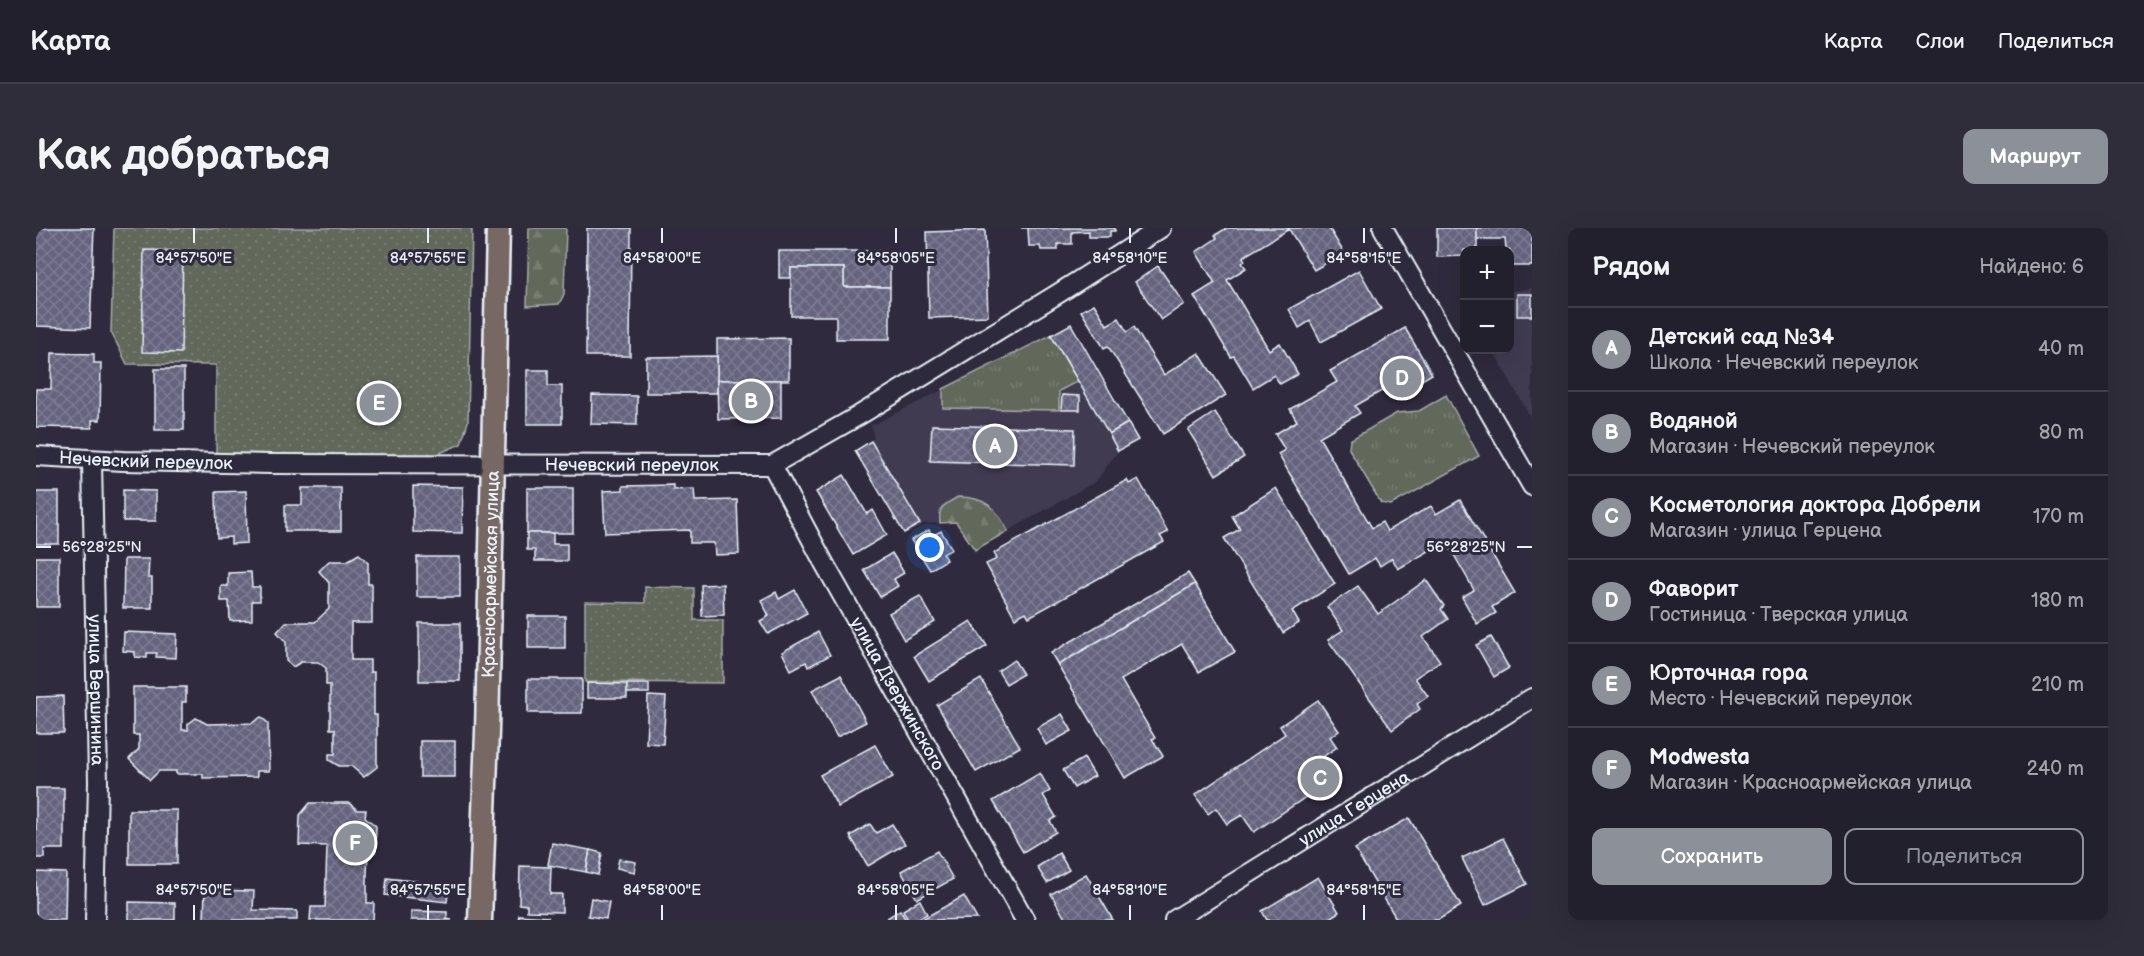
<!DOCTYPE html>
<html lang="ru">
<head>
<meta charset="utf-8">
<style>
	body { margin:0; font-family:"Balsamiq Sans",sans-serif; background:#2f2d3a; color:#f1f3f6 }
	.controls { position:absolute; right:18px; top:18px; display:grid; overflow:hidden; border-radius:12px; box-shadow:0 6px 24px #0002 }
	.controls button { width:54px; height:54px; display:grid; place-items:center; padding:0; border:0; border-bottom:2px solid #403e4a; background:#23202e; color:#f1f3f6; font:30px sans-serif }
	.you { position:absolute; left:894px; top:320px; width:21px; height:21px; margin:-15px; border:4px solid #fff; border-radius:50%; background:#1a73e8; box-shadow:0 0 0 9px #1a73e833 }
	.badge { display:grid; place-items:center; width:39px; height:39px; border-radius:50%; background:#8c9099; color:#fff; font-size:20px; font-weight:700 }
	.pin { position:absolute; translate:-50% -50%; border:3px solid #fff; box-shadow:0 2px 6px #0006 }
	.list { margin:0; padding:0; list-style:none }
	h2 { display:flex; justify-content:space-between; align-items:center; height:78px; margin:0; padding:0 24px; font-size:26px }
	h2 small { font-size:20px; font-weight:400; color:#a3a3aa }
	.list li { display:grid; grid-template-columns:39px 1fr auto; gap:18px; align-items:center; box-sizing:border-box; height:84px; padding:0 24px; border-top:2px solid #403e4a }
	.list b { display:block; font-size:22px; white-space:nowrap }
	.list p { margin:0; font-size:20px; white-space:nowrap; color:#a3a3aa }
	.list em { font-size:20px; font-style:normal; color:#a3a3aa }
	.actions { display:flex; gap:12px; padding:18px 24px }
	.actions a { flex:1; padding:14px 0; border:2px solid #8c9099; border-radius:12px; text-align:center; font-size:21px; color:#8c9099 }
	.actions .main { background:#8c9099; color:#fff }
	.map { position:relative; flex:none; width:1496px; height:692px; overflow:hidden; border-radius:12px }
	header { display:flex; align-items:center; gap:36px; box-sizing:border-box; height:84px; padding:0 30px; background:#23202e; border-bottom:2px solid #403e4a }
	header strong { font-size:28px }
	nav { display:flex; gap:33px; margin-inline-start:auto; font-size:21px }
	.intro { display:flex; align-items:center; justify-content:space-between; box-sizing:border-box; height:144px; padding:0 36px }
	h1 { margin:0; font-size:42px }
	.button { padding:15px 27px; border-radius:12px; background:#8c9099; color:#fff; font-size:21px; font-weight:700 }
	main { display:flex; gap:36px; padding:0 36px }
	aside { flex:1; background:#23202e; border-radius:12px; box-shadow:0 6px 24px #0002 }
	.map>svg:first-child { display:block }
	.built { fill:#403b51 }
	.grass { fill:url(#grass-dots); stroke:#a5aca9; stroke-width:1.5 }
	.forest { fill:url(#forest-firs); stroke:#a5aca9; stroke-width:1.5 }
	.park { fill:url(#park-tufts); stroke:#a5aca9; stroke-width:1.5 }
	.building { fill:url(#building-cross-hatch); stroke:#e8f1f8; stroke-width:1.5 }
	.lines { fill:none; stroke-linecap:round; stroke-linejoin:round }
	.minor-casing { stroke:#e8f1f8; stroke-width:22 }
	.major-casing { stroke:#e8f1f8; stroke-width:27 }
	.minor { stroke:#2f2a3d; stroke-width:18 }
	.major { stroke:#776864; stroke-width:22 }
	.ticks { fill:none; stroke:#e8f1f8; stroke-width:2 }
	.labels { text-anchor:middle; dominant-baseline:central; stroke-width:6; stroke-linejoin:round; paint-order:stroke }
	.street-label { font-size:18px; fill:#e8f1f8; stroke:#2f2a3d }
	.ticks-label { font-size:15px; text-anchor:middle; fill:#e8f1f8; stroke:#2f2a3d; stroke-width:6; stroke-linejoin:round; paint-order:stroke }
</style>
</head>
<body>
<header>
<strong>Карта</strong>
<nav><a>Карта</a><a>Слои</a><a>Поделиться</a></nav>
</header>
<div class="intro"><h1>Как добраться</h1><a class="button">Маршрут</a></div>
<main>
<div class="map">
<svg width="1496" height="692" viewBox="0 0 1496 692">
	<defs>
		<pattern id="grass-dots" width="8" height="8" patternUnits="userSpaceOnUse" patternTransform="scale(1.5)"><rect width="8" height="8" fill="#62675a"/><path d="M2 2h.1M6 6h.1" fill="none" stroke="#787d72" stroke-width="1.8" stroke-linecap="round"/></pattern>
		<pattern id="forest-firs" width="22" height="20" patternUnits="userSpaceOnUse" patternTransform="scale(1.5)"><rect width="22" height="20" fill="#62675a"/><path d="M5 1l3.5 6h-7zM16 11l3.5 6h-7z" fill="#787d72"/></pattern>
		<pattern id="park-tufts" width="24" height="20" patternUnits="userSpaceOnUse" patternTransform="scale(1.5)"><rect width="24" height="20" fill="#62675a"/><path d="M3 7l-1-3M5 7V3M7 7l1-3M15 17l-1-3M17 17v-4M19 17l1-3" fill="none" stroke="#787d72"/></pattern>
		<pattern id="building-cross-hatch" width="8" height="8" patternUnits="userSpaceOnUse" patternTransform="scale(1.5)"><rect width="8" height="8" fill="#66647f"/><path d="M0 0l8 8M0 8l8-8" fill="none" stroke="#7c7b92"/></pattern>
	</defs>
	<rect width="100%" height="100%" fill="#2f2a3d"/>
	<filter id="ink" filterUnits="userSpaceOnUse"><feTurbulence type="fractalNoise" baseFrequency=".0167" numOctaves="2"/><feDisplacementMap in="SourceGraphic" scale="12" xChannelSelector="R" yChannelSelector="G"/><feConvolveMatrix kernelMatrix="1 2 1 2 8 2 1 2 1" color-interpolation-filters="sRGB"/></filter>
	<g filter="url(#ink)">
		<g class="built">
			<polygon points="1496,60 1496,192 1457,122 1474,122 1474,63"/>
			<polygon points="1015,107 1082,223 1060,253 939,322 920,294 884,296 835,213 838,210 835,198"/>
		</g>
		<g class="grass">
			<polygon points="78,0 436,0 432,194 425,216 399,227 329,230 180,226 180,137 91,136 75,104"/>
			<polygon points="609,359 658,360 658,392 687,392 687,455 549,454 549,374 609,375"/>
		</g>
		<g class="forest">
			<polygon points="493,0 530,0 528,66 523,76 491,78"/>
			<path d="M 922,269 C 949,269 960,279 972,303 L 939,322 L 920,294 L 904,295 C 902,278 908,277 922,269 Z"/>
		</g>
		<g class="park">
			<polygon points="1015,107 1042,153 1023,163 1023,182 907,180 907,161"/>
			<polygon points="1410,167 1443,228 1355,277 1345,275 1313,221 1314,212 1361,185 1383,183"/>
		</g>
		<g class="building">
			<polygon points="0,0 58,0 54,100 0,98"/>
			<polygon points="551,0 595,0 594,128 550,128"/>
			<polygon points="985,0 1079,0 1079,3 1074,3 1074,9 1053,9 1053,3 1036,4 1036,16 1022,16 1022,22 1005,22 1004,18 993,18 992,0"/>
			<polygon points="1191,0 1293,0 1308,25 1278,42 1253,1 1207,29 1209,33 1206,35 1210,40 1191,52 1233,122 1244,115 1262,146 1244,156 1238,147 1217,160 1198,128 1195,129 1158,68 1179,55 1160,24 1181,10 1179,7"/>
			<polygon points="1401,0 1441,0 1441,22 1428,22 1428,28 1401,29"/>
			<polygon points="1441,0 1496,0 1496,38 1474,38 1474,22 1470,22 1469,11 1441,11"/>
			<polygon points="949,2 952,88 893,90 891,4"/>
			<polygon points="108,22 147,23 145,125 106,124"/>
			<polygon points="743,23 854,23 854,59 808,59 808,40 755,40 755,50 743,50"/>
			<polygon points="1122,38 1148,76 1125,92 1099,54"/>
			<polygon points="755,40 808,40 808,59 854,59 854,111 800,111 800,88 755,88"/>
			<polygon points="1323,42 1345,81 1285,114 1274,93 1263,100 1253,81"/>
			<rect x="1481" y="66" width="15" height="22"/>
			<polygon points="1058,76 1071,97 1083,90 1091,104 1098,99 1128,147 1163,125 1190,167 1127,206 1072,118 1068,120 1045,83"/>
			<polygon points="1035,96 1092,195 1073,206 1015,107"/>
			<polygon points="1369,100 1396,146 1354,171 1349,161 1319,178 1324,185 1283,209 1336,300 1346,294 1351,303 1395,278 1400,286 1424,272 1479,365 1456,379 1460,385 1441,396 1426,369 1438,362 1410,313 1362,341 1356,330 1344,338 1339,330 1313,346 1242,226 1249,222 1239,206 1261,193 1254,181 1301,154 1294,143"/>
			<polygon points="753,110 753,152 681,152 681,111"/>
			<polygon points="16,125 58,126 58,135 65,135 64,192 56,192 56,200 0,199 0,161 15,161"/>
			<polygon points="681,128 681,165 610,165 610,129"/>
			<rect x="119" y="141" width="29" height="61"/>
			<polygon points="491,142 512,142 512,158 526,158 526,196 491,196"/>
			<polygon points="681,152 745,152 745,190 682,191"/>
			<polygon points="556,167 601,168 601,197 555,196"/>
			<polygon points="1026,167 1044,168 1044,182 1025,182"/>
			<polygon points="1179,184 1208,229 1180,247 1152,202"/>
			<polygon points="1092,195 1102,212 1082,223 1073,206"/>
			<polygon points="896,197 1039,201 1038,237 894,233"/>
			<polygon points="835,213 884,296 868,305 819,223"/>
			<polygon points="808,247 831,286 837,282 851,307 817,327 780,264"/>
			<polygon points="1102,251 1132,304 1124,308 1128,314 993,389 990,384 979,390 950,336 961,331 958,325 1091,252 1093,256"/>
			<polygon points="637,257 637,262 658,261 659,273 701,272 703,326 679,327 678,315 654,315 654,302 569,305 567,263 587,262 587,258"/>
			<polygon points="377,258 427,259 426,305 377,304"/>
			<polygon points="266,260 305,260 305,303 249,303 249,277 266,277"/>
			<rect x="491" y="260" width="46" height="45"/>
			<polygon points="1240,260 1299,356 1256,383 1263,395 1247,405 1188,310 1204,301 1196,288"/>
			<polygon points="87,262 120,263 120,293 87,293"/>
			<polygon points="210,263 211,315 195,316 195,309 181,310 180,264"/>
			<rect x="0" y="264" width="23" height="52"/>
			<polygon points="893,302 896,308 905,303 916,321 907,326 910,332 894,342 875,312"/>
			<polygon points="491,305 517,305 517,316 531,316 531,333 499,333 499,322 491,322"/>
			<polygon points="856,325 868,345 858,351 862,358 844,369 828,342"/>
			<polygon points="323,326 332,334 332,356 336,356 336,395 315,395 315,432 334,432 334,444 338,444 338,487 341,487 341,539 328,549 315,538 303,538 293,532 293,526 299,526 299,501 294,501 294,457 290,457 290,440 282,434 265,434 257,439 250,433 250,414 241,404 250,394 279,394 293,381 293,355 283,343 293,333 311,333"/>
			<rect x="0" y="329" width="23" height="50"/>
			<rect x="381" y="329" width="43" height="40"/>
			<polygon points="88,331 113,331 112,350 116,350 116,380 87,380"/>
			<polygon points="215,344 216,359 224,359 224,373 216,373 216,392 194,393 193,373 185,373 185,358 192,358 192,345"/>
			<polygon points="1152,345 1159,356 1022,437 1015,425"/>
			<polygon points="1390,352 1408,378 1405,381 1412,391 1387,409 1404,433 1379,450 1392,468 1381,476 1384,481 1356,502 1292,412 1307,402 1291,379 1322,358 1342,386"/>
			<polygon points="687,356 688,387 666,388 665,357"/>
			<polygon points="1159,356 1199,424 1163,444 1146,416 1085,452 1119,510 1116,511 1127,528 1089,550 1022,437"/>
			<polygon points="759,362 771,385 732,406 724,393 733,388 725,372 740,364 743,371"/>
			<polygon points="884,368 899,394 868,412 853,385"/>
			<rect x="492" y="388" width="37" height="32"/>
			<polygon points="935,393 951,418 893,453 878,428"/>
			<rect x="383" y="395" width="41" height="58"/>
			<polygon points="88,404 141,406 140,430 120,429 121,425 111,425 111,430 99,429 99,424 87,423"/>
			<polygon points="782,404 794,427 772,439 770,434 755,442 746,424"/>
			<polygon points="1455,409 1473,440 1458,449 1440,417"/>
			<polygon points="978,432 987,446 970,456 962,443"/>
			<polygon points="805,447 830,494 801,509 776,462"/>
			<rect x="492" y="451" width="54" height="34"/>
			<polygon points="945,451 984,519 940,544 901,477"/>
			<polygon points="551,455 591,456 591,470 551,470"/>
			<rect x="591" y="456" width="22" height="9"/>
			<polygon points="97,459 150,459 150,474 146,474 146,502 152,502 152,496 160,490 171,496 216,495 225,489 232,495 233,543 221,543 221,549 167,550 167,546 140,546 140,543 123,543 114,552 93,531 103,521 103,507 97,507"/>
			<polygon points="27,468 28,505 0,505 0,469"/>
			<polygon points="612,468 630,469 627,516 610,515"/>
			<polygon points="1282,472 1303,503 1294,509 1301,519 1288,528 1301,548 1218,604 1206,587 1191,596 1180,580 1172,586 1159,567 1249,506 1244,498"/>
			<polygon points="1026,486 1036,503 1010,517 1001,500"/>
			<rect x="384" y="513" width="35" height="36"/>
			<polygon points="839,517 857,549 802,579 784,547"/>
			<polygon points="1048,530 1059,548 1038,560 1027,542"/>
			<polygon points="1004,545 1014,563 1007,567 1020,589 1014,593 1020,604 987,624 957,573"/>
			<polygon points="0,560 28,560 28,621 8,621 8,630 0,630"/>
			<polygon points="274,575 314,575 321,582 330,582 329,589 340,598 339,624 332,624 331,647 331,675 338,675 337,692 274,692 275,679 289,679 291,618 263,617 264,587"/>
			<rect x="93" y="582" width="48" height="54"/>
			<polygon points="1373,590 1425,678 1402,692 1361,692 1319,621"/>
			<polygon points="834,596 840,605 856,596 869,616 832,638 814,608"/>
			<polygon points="1467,610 1491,656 1449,677 1426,630"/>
			<polygon points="516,615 554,622 550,644 512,637"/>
			<polygon points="554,622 566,625 562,647 550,644"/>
			<polygon points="901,623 917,651 881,671 865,643"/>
			<polygon points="1023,625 1033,642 1011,655 1001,639"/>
			<polygon points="583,631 600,634 598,644 581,640"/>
			<polygon points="484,638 515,639 514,666 526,666 526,684 491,683 491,677 483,676"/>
			<polygon points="0,644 30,645 29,692 0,692"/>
			<polygon points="1050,646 1077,692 1030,692 1015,666"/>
			<polygon points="1282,649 1303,684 1290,692 1231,692 1226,683"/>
			<polygon points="351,650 413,657 411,674 349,667"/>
			<polygon points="169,662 218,663 217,682 261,683 261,692 168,692"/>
			<polygon points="928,668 941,691 889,692 888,690"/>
			<polygon points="555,670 573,674 570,691 552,688"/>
			<polygon points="884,672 891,686 880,692 872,692 867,682"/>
			<polygon points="93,674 139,675 139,692 93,692"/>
			<polygon points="864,682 870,692 852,692 851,690"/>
			<polygon points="375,683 411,684 411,691 416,692 375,692"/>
			<polygon points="483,687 512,689 512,692 482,692"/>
		</g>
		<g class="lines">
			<g class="minor-casing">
				<g id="minor">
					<polyline points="1347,0 1496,258"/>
					<path id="s1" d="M 0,228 L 87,233 L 235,236 L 736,237 L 822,188 L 1023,65 L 1125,0"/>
					<path id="s2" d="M 56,232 L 62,554 L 59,692"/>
					<path id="s3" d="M 736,237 L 788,335 L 989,692"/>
					<path id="s4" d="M 1138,692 L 1496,470"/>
				</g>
			</g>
			<g class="major-casing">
				<g id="major">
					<path id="s5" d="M 444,692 L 451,504 L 462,0"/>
				</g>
			</g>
			<use href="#minor" class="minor"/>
			<use href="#major" class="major"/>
		</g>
	</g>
	<path class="ticks" d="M 158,0 L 158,15M 392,0 L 392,15M 626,0 L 626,15M 860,0 L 860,15M 1094,0 L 1094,15M 1328,0 L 1328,15M 0,319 L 15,319M 1481,319 L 1496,319M 158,677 L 158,692M 392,677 L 392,692M 626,677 L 626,692M 860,677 L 860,692M 1094,677 L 1094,692M 1328,677 L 1328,692"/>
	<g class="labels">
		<g class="street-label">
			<text stroke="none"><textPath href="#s1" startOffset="110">Нечевский переулок</textPath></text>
			<text stroke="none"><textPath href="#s1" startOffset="596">Нечевский переулок</textPath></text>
			<text stroke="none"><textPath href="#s5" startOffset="346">Красноармейская улица</textPath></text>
			<text stroke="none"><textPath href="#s2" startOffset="230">улица Вершинина</textPath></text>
			<text stroke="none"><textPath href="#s3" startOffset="261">улица Дзержинского</textPath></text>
			<text stroke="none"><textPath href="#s4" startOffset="212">улица Герцена</textPath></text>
		</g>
	</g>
	<g class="ticks-label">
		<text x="158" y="35">84°57'50"E</text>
		<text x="392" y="35">84°57'55"E</text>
		<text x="626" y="35">84°58'00"E</text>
		<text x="860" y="35">84°58'05"E</text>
		<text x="1094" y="35">84°58'10"E</text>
		<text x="1328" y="35">84°58'15"E</text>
		<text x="66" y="324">56°28'25"N</text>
		<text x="1430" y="324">56°28'25"N</text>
		<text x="158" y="667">84°57'50"E</text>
		<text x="392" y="667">84°57'55"E</text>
		<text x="626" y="667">84°58'00"E</text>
		<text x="860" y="667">84°58'05"E</text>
		<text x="1094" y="667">84°58'10"E</text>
		<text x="1328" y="667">84°58'15"E</text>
	</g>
</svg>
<div class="controls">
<button>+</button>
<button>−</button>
</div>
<div class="you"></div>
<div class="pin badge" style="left:959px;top:218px">A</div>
<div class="pin badge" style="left:715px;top:173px">B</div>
<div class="pin badge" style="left:1284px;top:550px">C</div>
<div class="pin badge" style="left:1366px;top:150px">D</div>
<div class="pin badge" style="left:343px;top:175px">E</div>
<div class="pin badge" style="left:319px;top:615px">F</div>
</div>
<aside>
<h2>Рядом<small>Найдено: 6</small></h2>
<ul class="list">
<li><span class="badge">A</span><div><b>Детский сад №34</b><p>Школа · Нечевский переулок</p></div><em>40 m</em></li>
<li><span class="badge">B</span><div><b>Водяной</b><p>Магазин · Нечевский переулок</p></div><em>80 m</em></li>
<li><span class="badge">C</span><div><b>Косметология доктора Добрели</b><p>Магазин · улица Герцена</p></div><em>170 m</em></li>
<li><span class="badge">D</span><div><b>Фаворит</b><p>Гостиница · Тверская улица</p></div><em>180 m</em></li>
<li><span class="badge">E</span><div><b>Юрточная гора</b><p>Место · Нечевский переулок</p></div><em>210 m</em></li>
<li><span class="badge">F</span><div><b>Modwesta</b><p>Магазин · Красноармейская улица</p></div><em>240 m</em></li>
</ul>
<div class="actions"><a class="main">Сохранить</a><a>Поделиться</a></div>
</aside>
</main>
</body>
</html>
